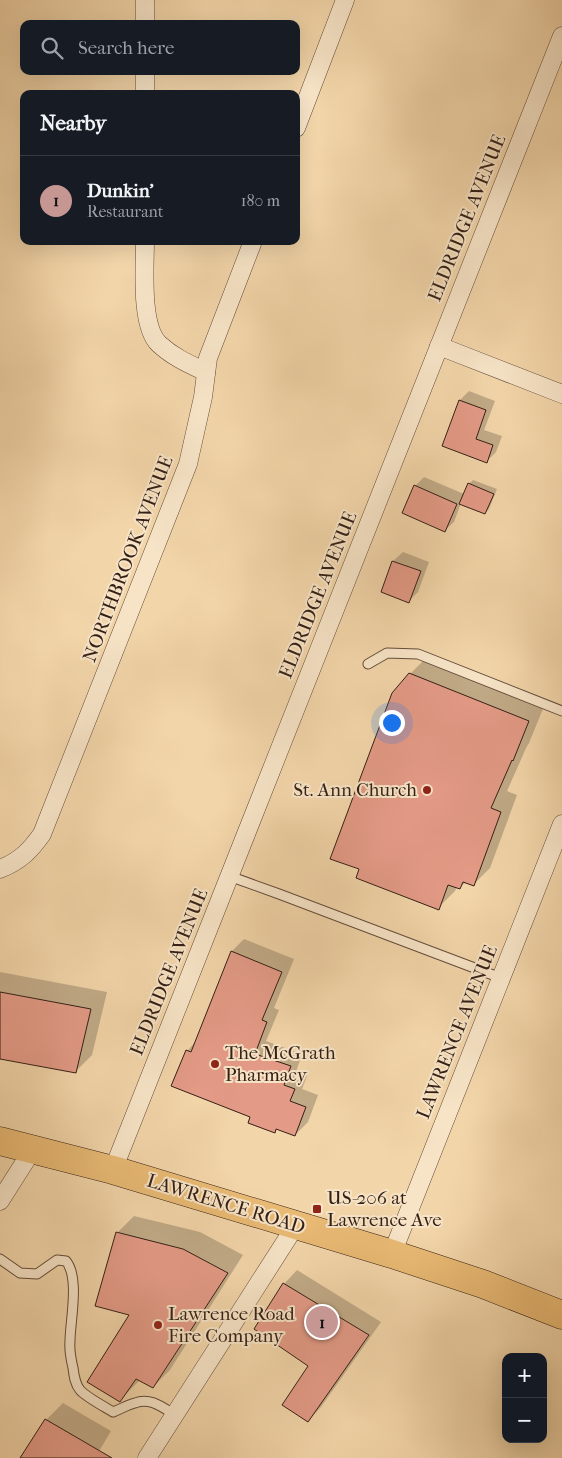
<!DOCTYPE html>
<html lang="en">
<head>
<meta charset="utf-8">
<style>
	body { margin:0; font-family:"IM FELL French Canon",serif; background:#242831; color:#f1f3f6 }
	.controls { position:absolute; right:15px; bottom:15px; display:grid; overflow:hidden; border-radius:10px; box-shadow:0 5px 20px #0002 }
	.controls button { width:45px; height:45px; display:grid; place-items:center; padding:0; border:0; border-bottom:1px solid #363941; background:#171b24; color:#f1f3f6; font:25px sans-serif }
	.you { position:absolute; left:391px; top:722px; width:18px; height:18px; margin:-12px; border:4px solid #fff; border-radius:50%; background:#1a73e8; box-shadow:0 0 0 8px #1a73e833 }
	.badge { display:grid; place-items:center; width:32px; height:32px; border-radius:50%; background:#c59692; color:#111; font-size:16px; font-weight:700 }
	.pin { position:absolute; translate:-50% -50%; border:2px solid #fff; box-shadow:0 1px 5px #0006 }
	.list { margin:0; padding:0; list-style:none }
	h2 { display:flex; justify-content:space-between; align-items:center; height:65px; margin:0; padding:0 20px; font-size:21px }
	h2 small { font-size:16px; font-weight:400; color:#9ea1a6 }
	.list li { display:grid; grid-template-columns:32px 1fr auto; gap:15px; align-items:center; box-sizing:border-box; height:90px; padding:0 20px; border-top:1px solid #363941 }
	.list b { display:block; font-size:19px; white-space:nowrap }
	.list p { margin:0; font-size:16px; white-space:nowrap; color:#9ea1a6 }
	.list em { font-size:16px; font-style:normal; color:#9ea1a6 }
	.icon { flex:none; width:28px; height:28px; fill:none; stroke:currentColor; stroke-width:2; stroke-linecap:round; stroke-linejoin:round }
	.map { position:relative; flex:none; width:562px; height:1458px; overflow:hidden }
	.search { position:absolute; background:#171b24; box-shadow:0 5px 20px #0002; left:20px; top:20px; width:280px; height:55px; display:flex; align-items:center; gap:12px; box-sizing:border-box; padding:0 18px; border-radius:10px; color:#9ea1a6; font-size:19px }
	.panel { position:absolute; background:#171b24; box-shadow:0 5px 20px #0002; left:20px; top:90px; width:280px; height:155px; border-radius:10px }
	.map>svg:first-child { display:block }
	.shadow { fill:#0003 }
	.building { fill:#e39a86; stroke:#341f15 }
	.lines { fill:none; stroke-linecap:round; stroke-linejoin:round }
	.service-casing { stroke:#644c3a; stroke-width:11 }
	.minor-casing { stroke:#644c3a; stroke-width:19 }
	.primary-casing { stroke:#341f15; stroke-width:29 }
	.service { stroke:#f7e4c7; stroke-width:9 }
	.minor { stroke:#f7e4c7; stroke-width:18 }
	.primary { stroke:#e9ba74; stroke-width:28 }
	.poi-dot { fill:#8f2418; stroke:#f7e4c7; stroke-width:2 }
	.labels { text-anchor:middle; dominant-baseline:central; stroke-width:4; stroke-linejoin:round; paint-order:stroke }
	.street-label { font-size:19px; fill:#341f15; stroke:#f7e4c7 }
	.poi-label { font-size:19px; fill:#341f15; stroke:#f7e4c7; text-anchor:start }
</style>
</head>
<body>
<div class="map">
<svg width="562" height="1458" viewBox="0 0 562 1458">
	<rect width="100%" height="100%" fill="#f2d5a9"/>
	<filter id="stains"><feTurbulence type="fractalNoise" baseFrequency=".004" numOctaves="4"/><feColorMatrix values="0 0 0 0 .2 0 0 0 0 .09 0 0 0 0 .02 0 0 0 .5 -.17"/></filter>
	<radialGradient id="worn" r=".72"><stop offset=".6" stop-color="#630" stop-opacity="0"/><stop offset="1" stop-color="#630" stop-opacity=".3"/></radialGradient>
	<g class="shadow">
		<polygon points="469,391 495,401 484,430 502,436 496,452 487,461 443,445 460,400"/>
		<polygon points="424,477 464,494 469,484 473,480 497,489 489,509 485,513 461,503 454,522 444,531 415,486"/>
		<polygon points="403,552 429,562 418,592 409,601 382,591 393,561"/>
		<polygon points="427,657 545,704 529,743 527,746 507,791 517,795 490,868 473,885 466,882 459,888 457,887 455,891 438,908 410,674"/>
		<polygon points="244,939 294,959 274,1008 279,1010 266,1041 302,1054 296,1072 307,1076 302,1089 318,1095 308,1122 295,1135 278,1128 275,1131 251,1117 187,1051 197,1040 232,951"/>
		<polygon points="0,972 107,992 92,1055 75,1072 0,1057"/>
		<polygon points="134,1216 200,1232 243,1255 170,1370 153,1387 140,1380 120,1400 131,1314 117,1233"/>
		<polygon points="297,1270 381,1322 321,1407 308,1421 310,1365 284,1284"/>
		<polygon points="63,1403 111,1431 95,1458 22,1458 46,1420"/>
	</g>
	<g class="building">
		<polygon points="459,400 486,410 476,439 493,445 487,463 442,446"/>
		<polygon points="468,483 494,494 485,514 459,504"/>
		<polygon points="414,485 457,504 445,532 402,513"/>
		<polygon points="392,561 421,571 409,603 381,592"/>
		<polygon points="409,673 529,721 513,761 512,760 491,808 501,812 474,886 463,882 460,889 448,885 439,910 356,878 359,869 330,859 392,693"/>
		<polygon points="231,951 282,972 262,1020 267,1022 255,1054 291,1066 284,1085 295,1089 290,1101 306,1107 295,1136 276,1129 275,1133 248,1123 250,1117 171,1086 186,1050 191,1052"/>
		<polygon points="0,992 91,1009 76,1073 0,1059"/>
		<polygon points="116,1232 183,1249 228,1273 153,1388 136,1379 120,1402 87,1382 129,1315 95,1306"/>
		<polygon points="283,1283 369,1335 308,1422 282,1405 308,1366 254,1329"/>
		<polygon points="45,1419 112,1458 20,1458"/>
	</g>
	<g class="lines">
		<g class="service-casing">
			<g id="service">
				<polyline points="368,664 387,653 418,654 562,711"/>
				<polyline points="229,876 279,894 501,978"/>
				<path d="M 0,1259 L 20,1273 L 37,1274 L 57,1260 L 66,1261 C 80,1278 70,1321 70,1341 C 69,1351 71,1359 73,1368 C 74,1376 75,1384 80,1390 C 86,1397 105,1407 113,1412 C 121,1409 127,1405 135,1403 C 150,1397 162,1407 175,1415"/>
			</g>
		</g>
		<g class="minor-casing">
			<g id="minor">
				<polyline points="145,0 145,24"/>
				<polyline points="145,94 145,71"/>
				<polyline points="296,128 345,0"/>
				<path d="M 145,241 C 145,267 140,326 159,344 C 173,357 189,364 206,372"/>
				<polyline points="439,346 562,394"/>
				<path d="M 0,869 C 20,861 30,851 42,834 L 188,464 L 203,397 L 208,358 L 253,241"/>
				<polyline points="113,1170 562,36"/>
				<polyline points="0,1201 33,1149"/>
				<polyline points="392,1254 562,824"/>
				<polyline points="147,1458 296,1225"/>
			</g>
		</g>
		<g class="primary-casing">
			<polyline id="primary" points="0,1141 113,1170 392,1254 483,1284 562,1315"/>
		</g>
		<use href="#service" class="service"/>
		<use href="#minor" class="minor"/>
		<use href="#primary" class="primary"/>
	</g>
	<g class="poi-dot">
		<circle cx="427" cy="790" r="5"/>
		<circle cx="215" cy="1064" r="5"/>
		<rect x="312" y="1204" width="10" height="10" rx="2.5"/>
		<circle cx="158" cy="1325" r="5"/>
	</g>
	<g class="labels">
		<g class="street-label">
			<text transform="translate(467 218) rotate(-68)">ELDRIDGE AVENUE</text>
			<text transform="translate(128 559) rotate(-69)">NORTHBROOK AVENUE</text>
			<text transform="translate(318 595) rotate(-68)">ELDRIDGE AVENUE</text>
			<text transform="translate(169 972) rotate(-68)">ELDRIDGE AVENUE</text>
			<text transform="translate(457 1032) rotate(-68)">LAWRENCE AVENUE</text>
			<text transform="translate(226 1204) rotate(17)">LAWRENCE ROAD</text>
		</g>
		<g class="poi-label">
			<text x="417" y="790" text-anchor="end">St. Ann Church</text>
			<text x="225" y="1053">The McGrath<tspan x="225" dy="22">Pharmacy</tspan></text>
			<text x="327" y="1198">US-206 at<tspan x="327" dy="22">Lawrence Ave</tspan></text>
			<text x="168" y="1314">Lawrence Road<tspan x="168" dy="22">Fire Company</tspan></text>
		</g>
	</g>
	<rect width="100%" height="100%" filter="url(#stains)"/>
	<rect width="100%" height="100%" fill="url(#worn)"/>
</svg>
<div class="controls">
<button>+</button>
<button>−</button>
</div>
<div class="you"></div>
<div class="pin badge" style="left:322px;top:1322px">1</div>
<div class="search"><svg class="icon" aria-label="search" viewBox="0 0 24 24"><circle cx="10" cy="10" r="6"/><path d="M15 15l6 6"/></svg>Search here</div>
<section class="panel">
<h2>Nearby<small></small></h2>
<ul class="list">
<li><span class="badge">1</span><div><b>Dunkin'</b><p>Restaurant</p></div><em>180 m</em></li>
</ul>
</section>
</div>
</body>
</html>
